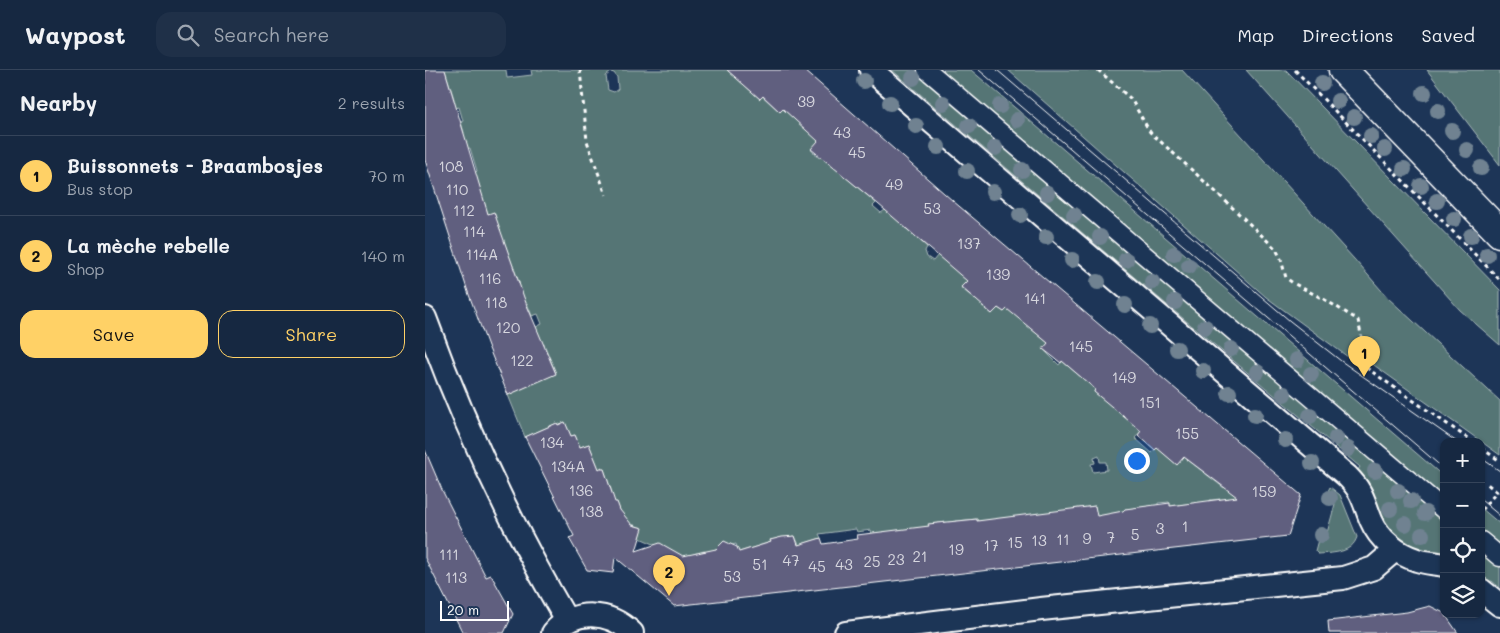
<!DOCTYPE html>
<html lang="en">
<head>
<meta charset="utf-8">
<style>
	body { margin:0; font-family:Mali,sans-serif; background:#1f3048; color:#f1f3f6 }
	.controls { position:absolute; right:15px; bottom:15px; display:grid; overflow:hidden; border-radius:10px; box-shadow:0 1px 4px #0004 }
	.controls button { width:45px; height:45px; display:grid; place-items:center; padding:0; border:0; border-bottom:1px solid #35445a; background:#162841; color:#f1f3f6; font:25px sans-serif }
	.scale { position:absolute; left:15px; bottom:12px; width:69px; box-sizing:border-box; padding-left:5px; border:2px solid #fff; border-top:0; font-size:14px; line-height:18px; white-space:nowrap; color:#fff; -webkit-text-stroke:4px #1d3557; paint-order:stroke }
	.you { position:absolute; left:711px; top:390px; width:18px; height:18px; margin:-12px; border:4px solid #fff; border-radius:50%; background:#1a73e8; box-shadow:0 0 0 8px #1a73e833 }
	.badge { display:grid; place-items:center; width:32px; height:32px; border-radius:50%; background:#ffd166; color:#111; font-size:16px; font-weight:700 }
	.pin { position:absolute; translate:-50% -41px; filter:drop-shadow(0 1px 2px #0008) }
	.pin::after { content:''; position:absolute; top:26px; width:18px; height:15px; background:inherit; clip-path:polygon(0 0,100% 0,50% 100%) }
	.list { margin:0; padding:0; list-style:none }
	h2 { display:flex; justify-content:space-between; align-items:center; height:65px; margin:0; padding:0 20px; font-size:21px }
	h2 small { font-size:16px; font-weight:400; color:#9ea6b1 }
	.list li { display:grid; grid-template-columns:32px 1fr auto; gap:15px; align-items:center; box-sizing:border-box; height:80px; padding:0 20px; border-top:1px solid #35445a }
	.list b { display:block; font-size:19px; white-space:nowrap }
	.list p { margin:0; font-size:16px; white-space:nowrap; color:#9ea6b1 }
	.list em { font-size:16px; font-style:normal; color:#9ea6b1 }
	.actions { display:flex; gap:10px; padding:15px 20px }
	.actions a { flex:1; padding:11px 0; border:1px solid #ffd166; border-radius:15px; text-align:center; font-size:18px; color:#ffd166 }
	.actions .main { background:#ffd166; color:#111 }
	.icon { flex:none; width:28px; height:28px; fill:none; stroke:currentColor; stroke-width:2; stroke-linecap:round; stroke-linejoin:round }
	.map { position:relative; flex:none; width:1075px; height:563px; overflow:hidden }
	header { display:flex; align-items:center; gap:30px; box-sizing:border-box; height:70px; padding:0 25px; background:#162841; border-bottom:1px solid #35445a }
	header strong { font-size:24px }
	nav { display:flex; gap:28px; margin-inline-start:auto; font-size:18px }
	.search { width:350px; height:45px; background:#1f3048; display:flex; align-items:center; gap:12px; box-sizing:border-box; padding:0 18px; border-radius:15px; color:#9ea6b1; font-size:19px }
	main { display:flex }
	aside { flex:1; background:#162841 }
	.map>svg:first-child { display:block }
	.green { fill:#547575; stroke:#aababa; fill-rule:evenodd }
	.building { fill:#605e7f; stroke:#fff }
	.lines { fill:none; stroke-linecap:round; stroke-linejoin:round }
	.pedestrian-casing { stroke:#fff; stroke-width:21 }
	.minor-casing { stroke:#fff; stroke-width:26 }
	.primary-casing { stroke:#fff; stroke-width:31 }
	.path { stroke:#fff; stroke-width:3; stroke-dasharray:4 4; stroke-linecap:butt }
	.pedestrian { stroke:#1d3557; stroke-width:18 }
	.minor { stroke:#1d3557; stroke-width:22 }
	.primary { stroke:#1d3557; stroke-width:28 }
	.tram { stroke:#fff; stroke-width:1 }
	.tree { fill:#6f8291 }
	.labels { text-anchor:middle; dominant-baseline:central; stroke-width:4.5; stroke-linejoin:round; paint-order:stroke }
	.number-label { font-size:15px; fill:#d7d7df }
</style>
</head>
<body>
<header>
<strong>Waypost</strong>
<div class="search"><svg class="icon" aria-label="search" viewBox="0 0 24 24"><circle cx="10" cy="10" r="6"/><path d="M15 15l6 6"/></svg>Search here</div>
<nav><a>Map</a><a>Directions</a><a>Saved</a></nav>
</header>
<main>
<aside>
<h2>Nearby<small>2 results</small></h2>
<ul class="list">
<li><span class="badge">1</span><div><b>Buissonnets - Braambosjes</b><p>Bus stop</p></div><em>70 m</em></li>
<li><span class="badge">2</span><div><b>La mèche rebelle</b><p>Shop</p></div><em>140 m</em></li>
</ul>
<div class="actions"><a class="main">Save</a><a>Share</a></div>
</aside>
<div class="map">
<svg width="1075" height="563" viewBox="0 0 1075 563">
	<rect width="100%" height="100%" fill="#1d3557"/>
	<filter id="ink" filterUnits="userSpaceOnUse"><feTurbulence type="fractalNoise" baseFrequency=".02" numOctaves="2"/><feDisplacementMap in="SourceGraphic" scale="10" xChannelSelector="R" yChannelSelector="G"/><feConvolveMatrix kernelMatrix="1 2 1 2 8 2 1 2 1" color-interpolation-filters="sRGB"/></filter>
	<g filter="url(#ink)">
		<g class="green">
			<path d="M 20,0 L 81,0 L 82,8 L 107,5 L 106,0 L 302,0 L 335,29 L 337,26 L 355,42 L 358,39 L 395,69 L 386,80 L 395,88 L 396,86 L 451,133 L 448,136 L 456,143 L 460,140 L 483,146 L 477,155 L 502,177 L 500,181 L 502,187 L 508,191 L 518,179 L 542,211 L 536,218 L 546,226 L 552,220 L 563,229 L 557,236 L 567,244 L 573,238 L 579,242 L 585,235 L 605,258 L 623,273 L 618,279 L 634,295 L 637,291 L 670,319 L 669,322 L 718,359 L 710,368 L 727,383 L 735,373 L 736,381 L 751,394 L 759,387 L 799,418 L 801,416 L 811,425 L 808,431 L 796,429 L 785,430 L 785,433 L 770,433 L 745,436 L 744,432 L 733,433 L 733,436 L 700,439 L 698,441 L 672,449 L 670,436 L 647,439 L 647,445 L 552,451 L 551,449 L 504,454 L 504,456 L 448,471 L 446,460 L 432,462 L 431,459 L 394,464 L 396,468 L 374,475 L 370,466 L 345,470 L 346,472 L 314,482 L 311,474 L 290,479 L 291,484 L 279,481 L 268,484 L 270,492 L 215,468 L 217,458 L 199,451 L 192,432 L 186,434 L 187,422 L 179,399 L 177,399 L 176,398 L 174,399 L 164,374 L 155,377 L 150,365 L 146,366 L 140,352 L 133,355 L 132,353 L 100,367 L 83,325 L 131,303 L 119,274 L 112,276 L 105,260 L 117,254 L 113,244 L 107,246 L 102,233 L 96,235 L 94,212 L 76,164 L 69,143 L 63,144 L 50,103 L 52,101 L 45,78 L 38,80 L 34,64 L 39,63 L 36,52 L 38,51 L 34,37 L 28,39 L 29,29 ZM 186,2 L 189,3 L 192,7 L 193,19 L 189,22 L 183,20 L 181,6 ZM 674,386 L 675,392 L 681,392 L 682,400 L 668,402 L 666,394 L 670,393 L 669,388 Z"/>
			<polygon points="467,0 490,0 1019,449 1019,488 984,479 961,458 930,404 935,397 716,213"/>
			<polygon points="513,0 546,0 1019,407 1019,430"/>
			<polygon points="583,0 757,0 929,189 963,228 1075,331 1075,385 946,293 938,298 841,227"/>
			<polygon points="821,0 861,0 1075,220 1075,275 1035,240"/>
			<polygon points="1002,0 1075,0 1075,95"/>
			<path d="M 905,417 L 915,425 L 932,467 C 927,483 909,483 893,484 L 890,481 L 895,462 L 902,463 L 910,434 L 903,432 L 903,421 Z"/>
			<polygon points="1056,438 1075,454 1075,477 1056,461"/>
			<polygon points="1056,481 1075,497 1075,518 1067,511 1059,513 1056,511"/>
		</g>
		<g class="building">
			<polygon points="0,0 20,0 63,144 69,142 101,233 131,304 83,325 63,276 43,222 0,90"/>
			<polygon points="302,0 379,0 528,131 876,425 863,466 249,536 190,487 188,503 162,500 144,468 149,466 100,367 132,353 133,355 140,352 146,366 150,365 155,377 164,374 174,399 177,397 177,399 179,399 190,432 192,432 195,440 207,455 218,458 211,481 235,473 258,486 291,479 299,471 312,477 314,482 346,472 345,470 357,467 370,466 373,475 396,468 398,474 433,469 432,465 504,456 503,454 552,449 552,451 575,448 670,436 672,446 698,441 700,439 745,433 745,436 812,427 759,387 752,395 732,378 730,380 713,365 716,361 669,322 670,319 637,291 636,293 618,279 623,273 582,239 579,242 573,238 567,244 536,217 542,211 453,134 386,79 393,71 358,39 355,42 338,26 335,29"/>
			<polygon points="0,380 18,422 61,507 66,505 88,544 79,563 38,563 0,488"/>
			<polygon points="1005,536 1019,543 1033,563 904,563 903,551 982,542"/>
		</g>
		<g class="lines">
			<g class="pedestrian-casing">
				<g id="pedestrian">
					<polyline points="502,0 1019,440"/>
					<polyline points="1056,471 1075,487"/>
				</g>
			</g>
			<g class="minor-casing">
				<g id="minor">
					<path d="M 446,0 L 922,406 C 938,422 938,430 946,450 C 954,469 972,484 992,490 C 1001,493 1010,493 1019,495"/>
					<path d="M 0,248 C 38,353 86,455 142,551"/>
					<polyline points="1056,520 1075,535"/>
					<path d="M 128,563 C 149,538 185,541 207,563"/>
					<polyline points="421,563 616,539 918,508 949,498 970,480"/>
				</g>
			</g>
			<g class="primary-casing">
				<polyline id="primary" points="918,0 1075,163"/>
			</g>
			<g class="path">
				<polyline points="155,0 162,71 181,125"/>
				<polyline points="673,0 706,29 725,62 791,122 851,179 856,189 861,208 868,213 902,231 933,250 943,299 1048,372"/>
				<polyline points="870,0 1075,210"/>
				<polyline points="1056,378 1075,391"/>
				<polyline points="1056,440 1072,422 1061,413"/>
			</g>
			<use href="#pedestrian" class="pedestrian"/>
			<use href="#minor" class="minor"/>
			<use href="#primary" class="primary"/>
			<g class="tram">
				<polyline points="554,0 1019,399"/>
				<polyline points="572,0 865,251 916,291 1032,372"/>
				<polyline points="1056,388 1075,401"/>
				<polyline points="1056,430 1075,446"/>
			</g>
		</g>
		<g class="tree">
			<circle cx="488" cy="8" r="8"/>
			<circle cx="439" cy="11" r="8"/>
			<circle cx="897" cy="13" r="8"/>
			<circle cx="999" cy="23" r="8"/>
			<circle cx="913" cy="31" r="8"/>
			<circle cx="465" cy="33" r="8"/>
			<circle cx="518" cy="33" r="8"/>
			<circle cx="575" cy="36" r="8"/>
			<circle cx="1013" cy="41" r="8"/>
			<circle cx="929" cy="47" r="8"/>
			<circle cx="592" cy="50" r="8"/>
			<circle cx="491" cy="56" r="8"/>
			<circle cx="544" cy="56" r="8"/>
			<circle cx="1027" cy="61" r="8"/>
			<circle cx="946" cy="66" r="8"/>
			<circle cx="513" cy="77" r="8"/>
			<circle cx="570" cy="78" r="8"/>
			<circle cx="960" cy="79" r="8"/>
			<circle cx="1042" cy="80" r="8"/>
			<circle cx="1056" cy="98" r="8"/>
			<circle cx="979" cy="99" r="8"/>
			<circle cx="597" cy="100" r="8"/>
			<circle cx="542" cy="101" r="8"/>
			<circle cx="996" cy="116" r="8"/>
			<circle cx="568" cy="122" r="8"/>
			<circle cx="622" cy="123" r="8"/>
			<circle cx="1012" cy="131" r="8"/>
			<circle cx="595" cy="145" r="8"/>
			<circle cx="649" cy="145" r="8"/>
			<circle cx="1029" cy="149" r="8"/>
			<circle cx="1046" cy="166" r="8"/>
			<circle cx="621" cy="167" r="8"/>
			<circle cx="675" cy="167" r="8"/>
			<circle cx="749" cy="184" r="8"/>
			<circle cx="1062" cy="185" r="8"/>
			<circle cx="647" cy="190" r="8"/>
			<circle cx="701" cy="190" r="8"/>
			<circle cx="764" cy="196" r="8"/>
			<circle cx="673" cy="212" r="8"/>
			<circle cx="727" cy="212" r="8"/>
			<circle cx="750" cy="232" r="8"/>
			<circle cx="700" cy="235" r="8"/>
			<circle cx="725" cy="256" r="8"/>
			<circle cx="780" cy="257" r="8"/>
			<circle cx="752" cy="279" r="8"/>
			<circle cx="806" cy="279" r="8"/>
			<circle cx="872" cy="290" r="8"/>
			<circle cx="778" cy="301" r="8"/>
			<circle cx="832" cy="302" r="8"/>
			<circle cx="886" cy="304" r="8"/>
			<circle cx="804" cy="323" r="8"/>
			<circle cx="859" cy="324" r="8"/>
			<circle cx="830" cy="345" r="8"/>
			<circle cx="885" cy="346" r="8"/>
			<circle cx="911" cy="368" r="8"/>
			<circle cx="860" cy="370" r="8"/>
			<circle cx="923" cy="379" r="8"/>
			<circle cx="887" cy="393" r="8"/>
			<circle cx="950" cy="401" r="8"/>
			<circle cx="973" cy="421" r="8"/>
			<circle cx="905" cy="428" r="8"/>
			<circle cx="986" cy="431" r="8"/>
			<circle cx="965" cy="439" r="8"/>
			<circle cx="1000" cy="443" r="8"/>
			<circle cx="980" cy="454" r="8"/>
			<circle cx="896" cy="465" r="8"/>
			<circle cx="997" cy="465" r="8"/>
		</g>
	</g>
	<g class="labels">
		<g class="number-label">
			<text x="381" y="31">39</text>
			<text x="417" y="62">43</text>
			<text x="432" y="82">45</text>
			<text x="26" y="96">108</text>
			<text x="469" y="114">49</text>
			<text x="32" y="119">110</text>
			<text x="507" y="138">53</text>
			<text x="39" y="140">112</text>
			<text x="49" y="161">114</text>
			<text x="544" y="173">137</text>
			<text x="57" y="184">114A</text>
			<text x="573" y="204">139</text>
			<text x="65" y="208">116</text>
			<text x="610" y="228">141</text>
			<text x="71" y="232">118</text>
			<text x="83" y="257">120</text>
			<text x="656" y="276">145</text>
			<text x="97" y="290">122</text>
			<text x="699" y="307">149</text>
			<text x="725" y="332">151</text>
			<text x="762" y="363">155</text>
			<text x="127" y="372">134</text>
			<text x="143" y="396">134A</text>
			<text x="156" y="420">136</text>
			<text x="839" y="421">159</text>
			<text x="166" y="441">138</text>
			<text x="760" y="456">1</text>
			<text x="735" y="458">3</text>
			<text x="710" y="464">5</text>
			<text x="686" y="467">7</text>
			<text x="662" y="468">9</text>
			<text x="638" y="469">11</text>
			<text x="614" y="470">13</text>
			<text x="590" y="472">15</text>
			<text x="566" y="475">17</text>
			<text x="531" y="479">19</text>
			<text x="24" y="484">111</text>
			<text x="495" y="486">21</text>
			<text x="471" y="489">23</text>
			<text x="366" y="490">47</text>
			<text x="447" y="491">25</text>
			<text x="335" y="494">51</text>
			<text x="419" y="494">43</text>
			<text x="392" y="496">45</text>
			<text x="307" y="506">53</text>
			<text x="31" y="507">113</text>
		</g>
	</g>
</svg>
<div class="controls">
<button>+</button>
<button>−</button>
<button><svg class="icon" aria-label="locate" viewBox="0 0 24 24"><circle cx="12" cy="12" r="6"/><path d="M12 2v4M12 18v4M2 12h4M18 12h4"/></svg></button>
<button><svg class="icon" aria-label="layers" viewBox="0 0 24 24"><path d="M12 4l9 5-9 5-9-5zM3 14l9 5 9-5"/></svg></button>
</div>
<div class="scale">20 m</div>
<div class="you"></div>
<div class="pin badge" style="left:939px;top:307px">1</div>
<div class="pin badge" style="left:244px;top:526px">2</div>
</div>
</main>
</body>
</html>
